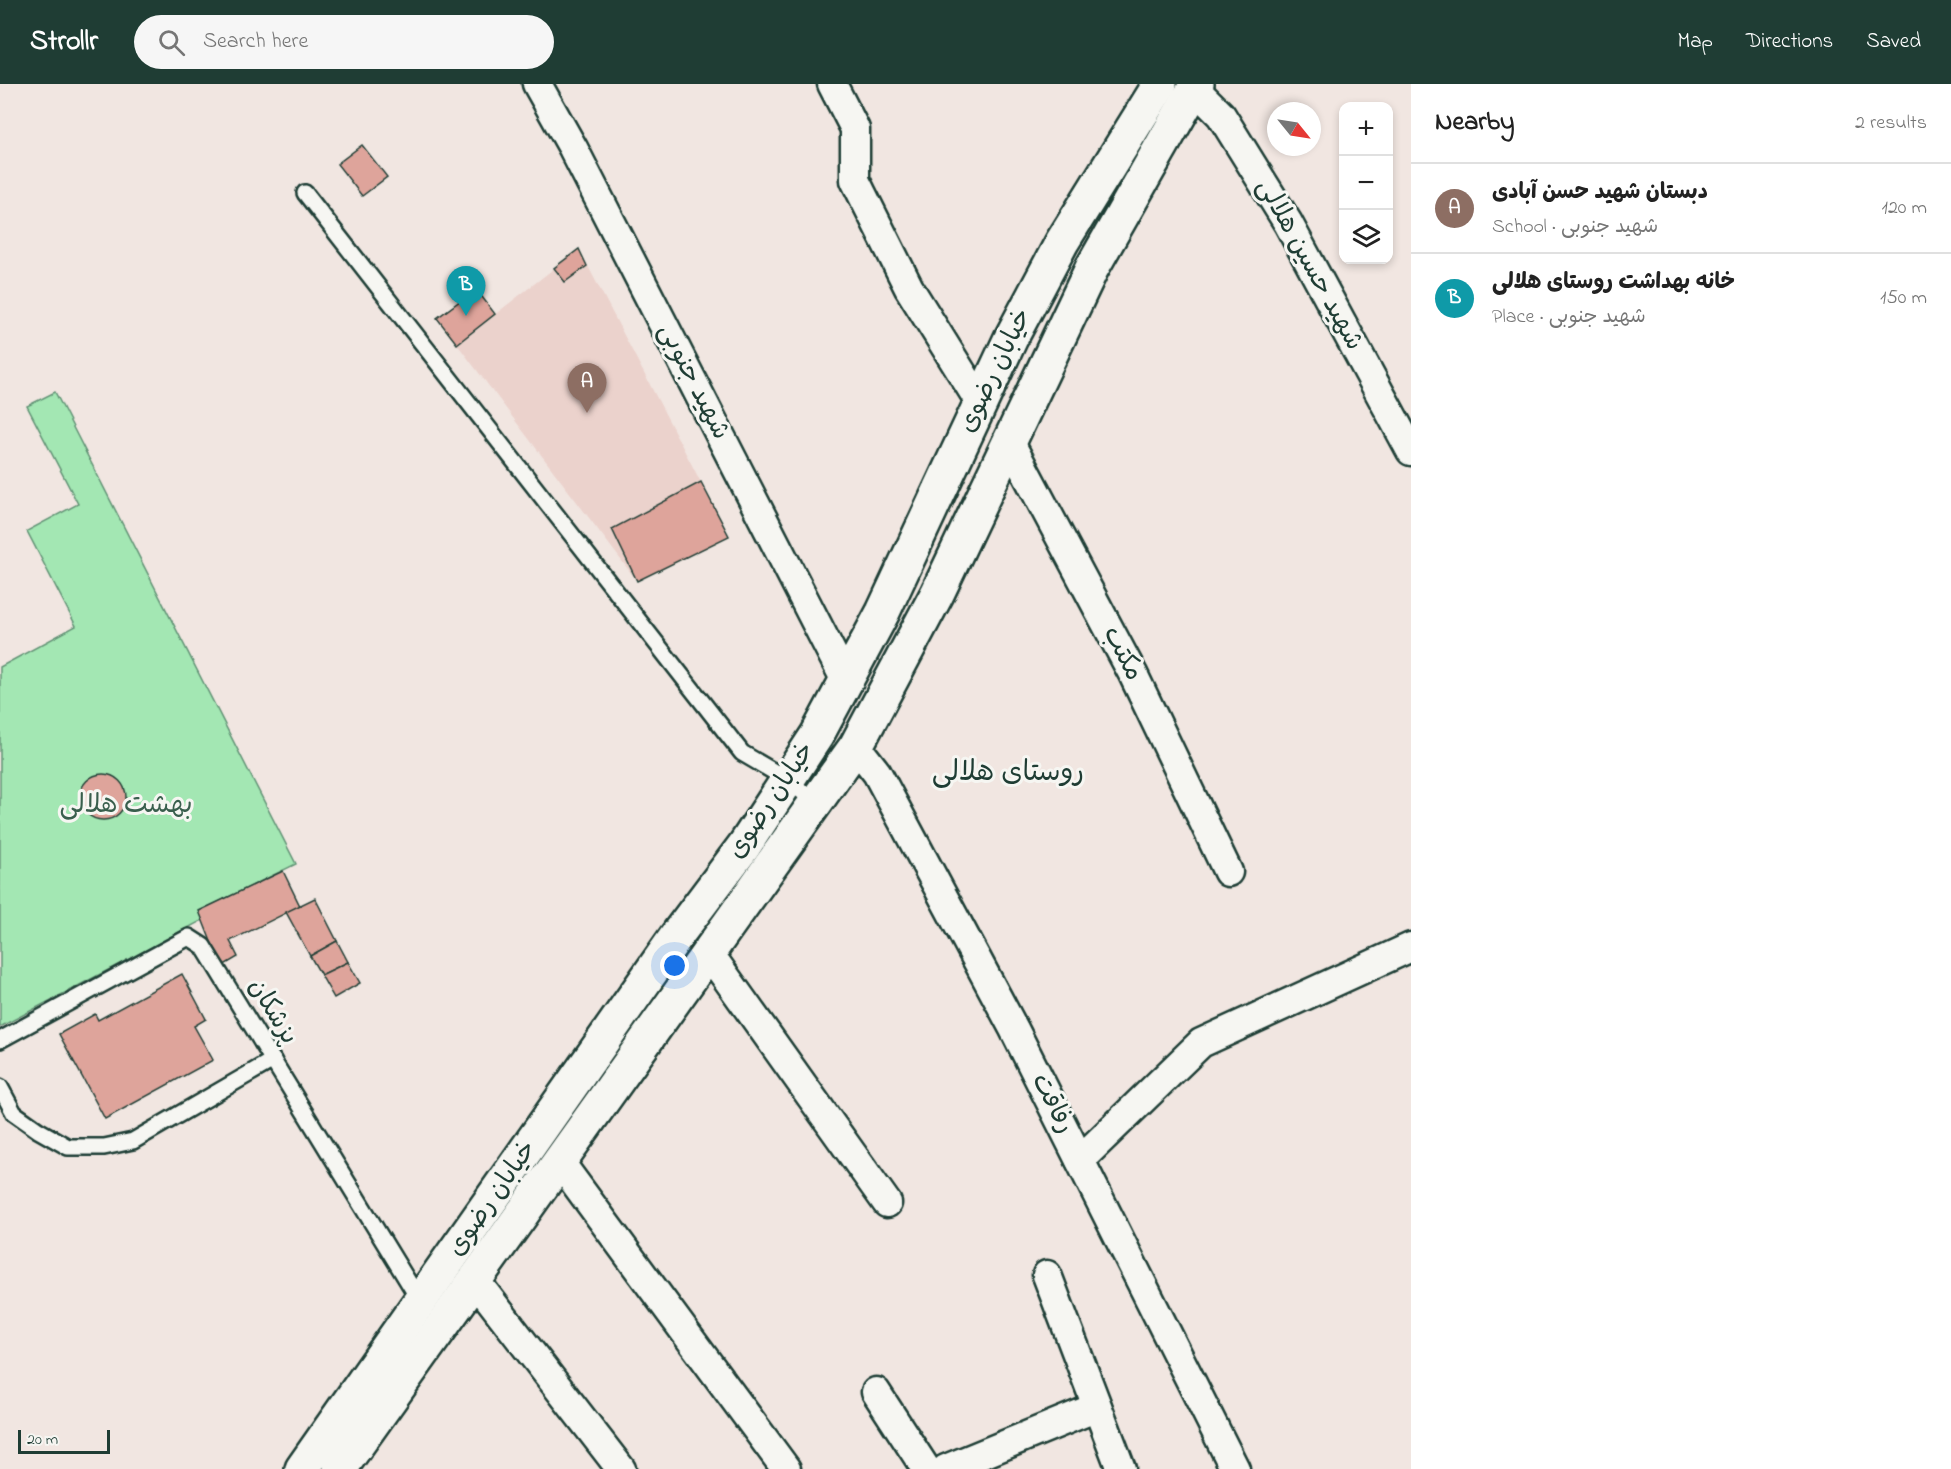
<!DOCTYPE html>
<html lang="en">
<head>
<meta charset="utf-8">
<style>
	body { margin:0; font-family:"Indie Flower","Playpen Sans Arabic",sans-serif; background:#f6f6f6; color:#222 }
	.controls { position:absolute; right:18px; top:18px; display:grid; overflow:hidden; border-radius:12px; box-shadow:0 3px 9px #0003 }
	.controls button { width:54px; height:54px; display:grid; place-items:center; padding:0; border:0; border-bottom:2px solid #e0e0e0; background:#fff; color:#222; font:30px sans-serif }
	.compass { position:absolute; left:1267px; top:18px; width:54px; height:54px; border-radius:50%; background:#fff; box-shadow:0 3px 9px #0003; rotate:120deg }
	.scale { position:absolute; left:18px; bottom:15px; width:92px; box-sizing:border-box; padding-left:6px; border:3px solid #1f3d34; border-top:0; font-size:16px; line-height:21px; white-space:nowrap; color:#1f3d34; -webkit-text-stroke:4px #f6f6f2; paint-order:stroke }
	.you { position:absolute; left:675px; top:882px; width:21px; height:21px; margin:-15px; border:4px solid #fff; border-radius:50%; background:#1a73e8; box-shadow:0 0 0 9px #1a73e833 }
	.badge { display:grid; place-items:center; width:39px; height:39px; border-radius:50%; background:#1f3d34; color:#fff; font-size:20px; font-weight:700 }
	.pin { position:absolute; translate:-50% -50px; filter:drop-shadow(0 2px 3px #0008) }
	.pin::after { content:''; position:absolute; top:32px; width:21px; height:18px; background:inherit; clip-path:polygon(0 0,100% 0,50% 100%) }
	.list { margin:0; padding:0; list-style:none }
	h2 { display:flex; justify-content:space-between; align-items:center; height:78px; margin:0; padding:0 24px; font-size:26px }
	h2 small { font-size:20px; font-weight:400; color:#767676 }
	.list li { display:grid; grid-template-columns:39px 1fr auto; gap:18px; align-items:center; box-sizing:border-box; height:90px; padding:0 24px; border-top:2px solid #e0e0e0 }
	.list b { display:block; font-size:22px; white-space:nowrap }
	.list p { margin:0; font-size:20px; white-space:nowrap; color:#767676 }
	.list em { font-size:20px; font-style:normal; color:#767676 }
	.icon { flex:none; width:33px; height:33px; fill:none; stroke:currentColor; stroke-width:2; stroke-linecap:round; stroke-linejoin:round }
	.map { position:relative; flex:none; width:1411px; height:1385px; overflow:hidden }
	header { display:flex; align-items:center; gap:36px; box-sizing:border-box; height:84px; padding:0 30px; background:#1f3d34; color:#fff }
	header strong { font-size:28px }
	nav { display:flex; gap:33px; margin-inline-start:auto; font-size:21px }
	.search { width:420px; height:54px; background:#f6f6f6; display:flex; align-items:center; gap:15px; box-sizing:border-box; padding:0 21px; border-radius:33px; color:#767676; font-size:22px }
	main { display:flex }
	aside { flex:1; background:#fff }
	.map>svg:first-child { display:block }
	.built { fill:#ebd2cc }
	.green { fill:#a3e7b3; stroke:#619274; stroke-width:1.5 }
	.building { fill:#dea49b; stroke:#1f3d34; stroke-width:1.5 }
	.lines { fill:none; stroke-linecap:round; stroke-linejoin:round }
	.service-casing { stroke:#1f3d34; stroke-width:20 }
	.minor-casing { stroke:#1f3d34; stroke-width:33 }
	.tertiary-casing { stroke:#1f3d34; stroke-width:38 }
	.service { stroke:#f6f6f2; stroke-width:15 }
	.minor { stroke:#f6f6f2; stroke-width:28 }
	.tertiary { stroke:#f6f6f2; stroke-width:33 }
	.labels { text-anchor:middle; dominant-baseline:central; stroke-width:6; stroke-linejoin:round; paint-order:stroke }
	.street-label { font-size:26px; fill:#1f3d34; stroke:#f6f6f2 }
	.park-label { font-size:26px; fill:#395f4d; stroke:#f6f6f2 }
	.quarter-label { font-size:28px; fill:#1f3d34; stroke:#f6f6f2 }
</style>
</head>
<body>
<header>
<strong>Strollr</strong>
<div class="search"><svg class="icon" aria-label="search" viewBox="0 0 24 24"><circle cx="10" cy="10" r="6"/><path d="M15 15l6 6"/></svg>Search here</div>
<nav><a>Map</a><a>Directions</a><a>Saved</a></nav>
</header>
<main>
<div class="map">
<svg width="1411" height="1385" viewBox="0 0 1411 1385">
	<rect width="100%" height="100%" fill="#f1e6e1"/>
	<filter id="ink" filterUnits="userSpaceOnUse"><feTurbulence type="fractalNoise" baseFrequency=".0167" numOctaves="2"/><feDisplacementMap in="SourceGraphic" scale="12" xChannelSelector="R" yChannelSelector="G"/><feConvolveMatrix kernelMatrix="1 2 1 2 8 2 1 2 1" color-interpolation-filters="sRGB"/></filter>
	<g filter="url(#ink)">
		<polygon class="built" points="579,165 729,452 637,497 457,260"/>
		<polygon class="green" points="55,308 296,780 200,827 203,836 0,943 0,583 76,542 27,447 78,420 27,322"/>
		<g class="building">
			<polygon points="362,61 387,93 362,112 337,80"/>
			<polygon points="579,165 587,182 565,198 554,184"/>
			<polygon points="476,205 495,230 457,260 437,234"/>
			<polygon points="701,398 729,452 637,497 612,445"/>
			<circle cx="103" cy="713" r="23"/>
			<polygon points="283,787 300,822 230,857 238,873 221,883 199,827"/>
			<polygon points="315,814 337,857 310,872 286,828"/>
			<polygon points="337,857 348,878 321,891 310,872"/>
			<polygon points="348,878 360,899 334,914 321,891"/>
			<polygon points="182,890 206,935 194,942 213,976 105,1035 59,950 95,930 98,936"/>
		</g>
		<g class="lines">
			<g class="service-casing">
				<g id="service">
					<polyline points="305,109 742,669 788,696 816,719"/>
					<polyline points="0,956 189,853 203,862 412,1204 422,1215"/>
					<polyline points="0,1003 14,1029 38,1046 68,1063 104,1063 133,1057 273,976"/>
				</g>
			</g>
			<g class="minor-casing">
				<g id="minor">
					<polyline points="537,0 573,64 846,597"/>
					<polyline points="832,0 855,45 855,96 909,204 980,318"/>
					<polyline points="1194,4 1221,31 1288,139 1411,367"/>
					<polyline points="1009,357 1133,590 1228,788"/>
					<polyline points="856,662 877,689 1014,945 1235,1385"/>
					<polyline points="708,868 887,1119"/>
					<polyline points="1080,1076 1201,959 1411,863"/>
					<polyline points="559,1077 786,1385"/>
					<polyline points="1047,1191 1121,1385"/>
					<polyline points="474,1195 621,1385"/>
					<polyline points="876,1308 926,1385"/>
					<polyline points="946,1385 1097,1323"/>
				</g>
			</g>
			<g class="tertiary-casing">
				<g id="tertiary">
					<polyline points="302,1385 680,847 744,762 817,651 883,528 1011,254 1062,158 1160,0"/>
					<polyline points="340,1385 856,662 937,510 1092,184 1197,0"/>
				</g>
			</g>
			<use href="#service" class="service"/>
			<use href="#minor" class="minor"/>
			<use href="#tertiary" class="tertiary"/>
		</g>
	</g>
	<g class="labels">
		<g class="street-label">
			<text transform="translate(1309 181) rotate(61)">شهید حسین هلالی</text>
			<text transform="translate(996 287) rotate(-64)">خیابان رضوی</text>
			<text transform="translate(693 298) rotate(63)">شهید جنوبی</text>
			<text transform="translate(1122 570) rotate(63)">مکتب</text>
			<text transform="translate(772 717) rotate(-56)">خیابان رضوی</text>
			<text transform="translate(272 928) rotate(59)">پزشکان</text>
			<text transform="translate(1052 1020) rotate(63)">رفاقت</text>
			<text transform="translate(493 1115) rotate(-55)">خیابان رضوی</text>
		</g>
		<g class="park-label">
			<text x="126" y="722">بهشت هلالی</text>
		</g>
		<g class="quarter-label">
			<text x="1008" y="689">روستای هلالی</text>
		</g>
	</g>
</svg>
<div class="controls">
<button>+</button>
<button>−</button>
<button><svg class="icon" aria-label="layers" viewBox="0 0 24 24"><path d="M12 4l9 5-9 5-9-5zM3 14l9 5 9-5"/></svg></button>
</div>
<svg class="compass" viewBox="-18 -18 36 36"><path d="M0-13l5 13h-10z" fill="#e53935"/><path d="M0 13l5-13h-10z" fill="#767676"/></svg>
<div class="scale">20 m</div>
<div class="you"></div>
<div class="pin badge" style="left:587px;top:329px;background:#8d6e63">A</div>
<div class="pin badge" style="left:466px;top:232px;background:#0f9aa8">B</div>
</div>
<aside>
<h2>Nearby<small>2 results</small></h2>
<ul class="list">
<li><span class="badge" style="background:#8d6e63">A</span><div><b>دبستان شهید حسن آبادی</b><p>School · شهید جنوبی</p></div><em>120 m</em></li>
<li><span class="badge" style="background:#0f9aa8">B</span><div><b>خانه بهداشت روستای هلالی</b><p>Place · شهید جنوبی</p></div><em>150 m</em></li>
</ul>
</aside>
</main>
</body>
</html>
